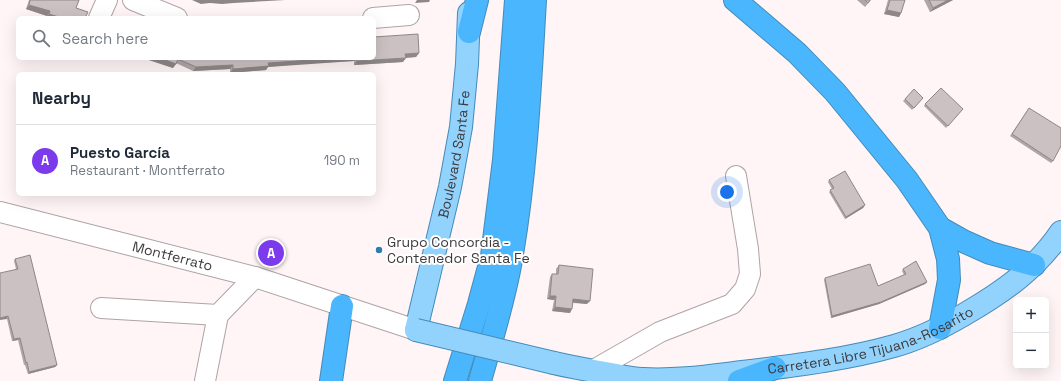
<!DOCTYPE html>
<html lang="en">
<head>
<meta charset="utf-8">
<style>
	body { margin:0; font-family:"Space Grotesk",sans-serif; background:#f6f6f7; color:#1f2937 }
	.controls { position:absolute; right:12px; bottom:12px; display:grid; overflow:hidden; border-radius:6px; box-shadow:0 4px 16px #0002 }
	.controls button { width:36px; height:36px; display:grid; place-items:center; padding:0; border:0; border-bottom:1px solid #e0e1e3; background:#fff; color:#1f2937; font:20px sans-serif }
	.you { position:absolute; left:727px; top:192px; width:14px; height:14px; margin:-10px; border:3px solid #fff; border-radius:50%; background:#1a73e8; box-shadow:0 0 0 6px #1a73e833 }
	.badge { display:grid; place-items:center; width:26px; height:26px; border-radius:50%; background:#7c3aed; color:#fff; font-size:13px; font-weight:700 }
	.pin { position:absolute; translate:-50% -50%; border:2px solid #fff; box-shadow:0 1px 4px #0006 }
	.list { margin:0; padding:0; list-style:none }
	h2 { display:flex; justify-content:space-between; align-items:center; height:52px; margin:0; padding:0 16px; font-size:17px }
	h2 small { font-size:13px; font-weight:400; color:#747a83 }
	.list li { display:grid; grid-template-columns:26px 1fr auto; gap:12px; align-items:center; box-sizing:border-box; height:72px; padding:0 16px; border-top:1px solid #e0e1e3 }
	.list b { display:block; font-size:15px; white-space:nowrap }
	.list p { margin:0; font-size:13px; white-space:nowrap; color:#747a83 }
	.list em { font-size:13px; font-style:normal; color:#747a83 }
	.icon { flex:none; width:22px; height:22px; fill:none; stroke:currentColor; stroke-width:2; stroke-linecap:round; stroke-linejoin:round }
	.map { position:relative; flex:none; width:1061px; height:381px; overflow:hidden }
	.search { position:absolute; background:#fff; box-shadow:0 4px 16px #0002; left:16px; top:16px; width:360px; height:44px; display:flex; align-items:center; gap:10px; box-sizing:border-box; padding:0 14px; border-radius:6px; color:#747a83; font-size:15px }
	.panel { position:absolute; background:#fff; box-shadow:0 4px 16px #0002; left:16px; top:72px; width:360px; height:124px; border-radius:6px }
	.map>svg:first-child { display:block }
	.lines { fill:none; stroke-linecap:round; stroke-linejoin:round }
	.minor-casing { stroke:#aea4a6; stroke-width:22 }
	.major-casing { stroke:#458bb9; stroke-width:24 }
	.highway-casing { stroke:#458bb9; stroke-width:24 }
	.minor { stroke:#fff; stroke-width:20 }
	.major { stroke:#92d3fe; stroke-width:22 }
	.highway { stroke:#49b6fd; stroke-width:22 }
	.major-bridge-casing { stroke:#458bb9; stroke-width:24; stroke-linecap:butt }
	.major-bridge { stroke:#92d3fe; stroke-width:22 }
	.wall { fill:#afa6a8 }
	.shaded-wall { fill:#8e8788 }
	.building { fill:#cbc1c3; stroke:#8e8788 }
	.poi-dot { fill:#307caf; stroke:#fff; stroke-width:1.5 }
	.labels { text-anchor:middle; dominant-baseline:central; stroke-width:4; stroke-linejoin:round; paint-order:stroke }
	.street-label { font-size:14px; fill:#3e3a3b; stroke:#fff }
	.poi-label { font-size:14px; fill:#3e3a3b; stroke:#fff; text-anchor:start }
</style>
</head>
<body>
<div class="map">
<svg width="1061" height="381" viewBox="0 0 1061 381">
	<rect width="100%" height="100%" fill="#fff5f6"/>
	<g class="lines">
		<g class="minor-casing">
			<g id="minor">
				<polyline points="133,0 177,18"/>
				<polyline points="99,18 107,0"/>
				<polyline points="373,18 409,15"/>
				<path id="s1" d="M 0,212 L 255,277 L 416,330"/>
				<polyline points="101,308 218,315 255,277"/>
				<polyline points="592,371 660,332 732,304 745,289 750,274 748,249 736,176"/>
				<polyline points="205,381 218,315"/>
			</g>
		</g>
		<g class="major-casing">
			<g id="major">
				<path id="s2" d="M 416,330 L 450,187 L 461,127 L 467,64 L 469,13"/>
				<path id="s3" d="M 554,363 C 575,368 595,371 616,375 C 625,377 634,379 643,379 C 679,381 715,375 751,371 C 799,365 848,359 894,346 C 919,339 943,327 965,314 C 1003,292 1036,269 1061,232"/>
			</g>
		</g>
		<g class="highway-casing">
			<g id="highway">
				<polyline points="735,0 797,53 835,92 907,180 940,228 948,259 949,280 940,328"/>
				<polyline points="469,32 477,0"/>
				<polyline points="940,228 963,241 990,253 1034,265"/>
				<polyline points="331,381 342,306"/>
				<polyline points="455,381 479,304 492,256 504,160 516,0"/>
				<path d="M 480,381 C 491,341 504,301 511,260 C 526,174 530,87 535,0"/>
				<polyline points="739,381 775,368"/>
			</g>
		</g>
		<use href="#minor" class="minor"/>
		<use href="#major" class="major"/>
		<use href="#highway" class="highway"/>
		<g class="major-bridge-casing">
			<polyline id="major-bridge" points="416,330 554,363"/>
		</g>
		<use href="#major-bridge" class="major-bridge"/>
	</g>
	<g class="wall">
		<polygon points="29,0 79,0 76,8 85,18 46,18 47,16 26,9"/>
		<polygon points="857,0 871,0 865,7"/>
		<polygon points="888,0 905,0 901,13 899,17 884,14"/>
		<polygon points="924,0 953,0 930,12"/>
		<polygon points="419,53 416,57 405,58 403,62 354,65 354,61 299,64 268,67 266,70 230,73 230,69 193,71 176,63 173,68 146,59 147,58 374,58"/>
		<polygon points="905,99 921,100 912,110 903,101"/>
		<polygon points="925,104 961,111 946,128 924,106"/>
		<polygon points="1029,108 1053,161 1051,163 1010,136"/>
		<polygon points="829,180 865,205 863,208 845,219 829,192 832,189 828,182"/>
		<polygon points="15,259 57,365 55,367 28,374 25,365 24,365 18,340 12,341 7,319 16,269 14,261"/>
		<polygon points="559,265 587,304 573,303 570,313 552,311 554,300 547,299 550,277 552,274 556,274 556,269"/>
		<polygon points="903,269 927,282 925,284 879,304 831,318 824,280 825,278 878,286 904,275 902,271"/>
	</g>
	<g class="shaded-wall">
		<polygon points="192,0 285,0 234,3 222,4 210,3 201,4"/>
		<polygon points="417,0 430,0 429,2 415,3"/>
		<polygon points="948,0 953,0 930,12 933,8"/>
		<polygon points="29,5 50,11 47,16 26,9"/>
		<polygon points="887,10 901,13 899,17 884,14"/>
		<polygon points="49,14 62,18 46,18"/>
		<polygon points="419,53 416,57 402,58 405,54"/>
		<polygon points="147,58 160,58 176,64 173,68 146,59"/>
		<polygon points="339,58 356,58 354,61 268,67 266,70 230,73 233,69 268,63"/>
		<polygon points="406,58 403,62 354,65 357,61"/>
		<polygon points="233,65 230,69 193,71 196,67"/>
		<polygon points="865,205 863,208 845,219 846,217"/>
		<polygon points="927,282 925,284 879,304 831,318 832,316"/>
		<polygon points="550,296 556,296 554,300 547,299"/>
		<polygon points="573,299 590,301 587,304 570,302"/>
		<polygon points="555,307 572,309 570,313 552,311"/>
		<polygon points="8,316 7,319 0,320 0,318"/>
		<polygon points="20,338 18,340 12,341 14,339"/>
		<polygon points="57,365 55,367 28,374 29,372"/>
	</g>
	<g class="building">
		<polygon points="30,0 79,0 76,8 88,12 85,18 62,18 49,14 50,11 29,5"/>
		<polygon points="865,0 870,0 868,3"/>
		<polygon points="890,0 905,0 901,13 887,10"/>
		<polygon points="929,0 948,0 933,8"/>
		<polygon points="418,34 419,53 405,54 406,58 357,61 357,58 374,58 374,37"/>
		<polygon points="160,58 339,58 268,63 269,66 233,69 233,65 196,67 178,59 176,64"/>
		<polygon points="941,88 963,109 948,126 925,104"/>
		<polygon points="914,89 923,98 914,108 905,99"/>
		<polygon points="1029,108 1061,128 1061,146 1053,161 1012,134"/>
		<polygon points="845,171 865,205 846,217 830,190 834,188 829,180"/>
		<polygon points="30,255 57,365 29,372 27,362 26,363 20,338 14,339 8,316 0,318 0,273 18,269 15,259"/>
		<polygon points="916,261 927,282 881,302 832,316 825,278 870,264 878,286 906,274 903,269"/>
		<polygon points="559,265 593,269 590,301 573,299 572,309 555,307 556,296 550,296 552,274 558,274"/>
	</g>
	<circle class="poi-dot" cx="379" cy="250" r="4"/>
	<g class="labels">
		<g class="street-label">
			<text stroke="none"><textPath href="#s2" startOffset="180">Boulevard Santa Fe</textPath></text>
			<text stroke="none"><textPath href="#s1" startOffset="178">Montferrato</textPath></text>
			<text stroke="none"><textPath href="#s3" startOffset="323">Carretera Libre Tijuana-Rosarito</textPath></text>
		</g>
		<g class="poi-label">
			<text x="387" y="242">Grupo Concordia -<tspan x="387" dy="16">Contenedor Santa Fe</tspan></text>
		</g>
	</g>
</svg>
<div class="controls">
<button>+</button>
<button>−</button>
</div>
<div class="you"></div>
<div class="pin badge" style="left:271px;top:253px">A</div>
<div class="search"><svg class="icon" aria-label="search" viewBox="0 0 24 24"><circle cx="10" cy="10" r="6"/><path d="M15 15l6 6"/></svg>Search here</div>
<section class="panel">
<h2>Nearby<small></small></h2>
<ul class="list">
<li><span class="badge">A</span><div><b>Puesto García</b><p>Restaurant · Montferrato</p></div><em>190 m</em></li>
</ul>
</section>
</div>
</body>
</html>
